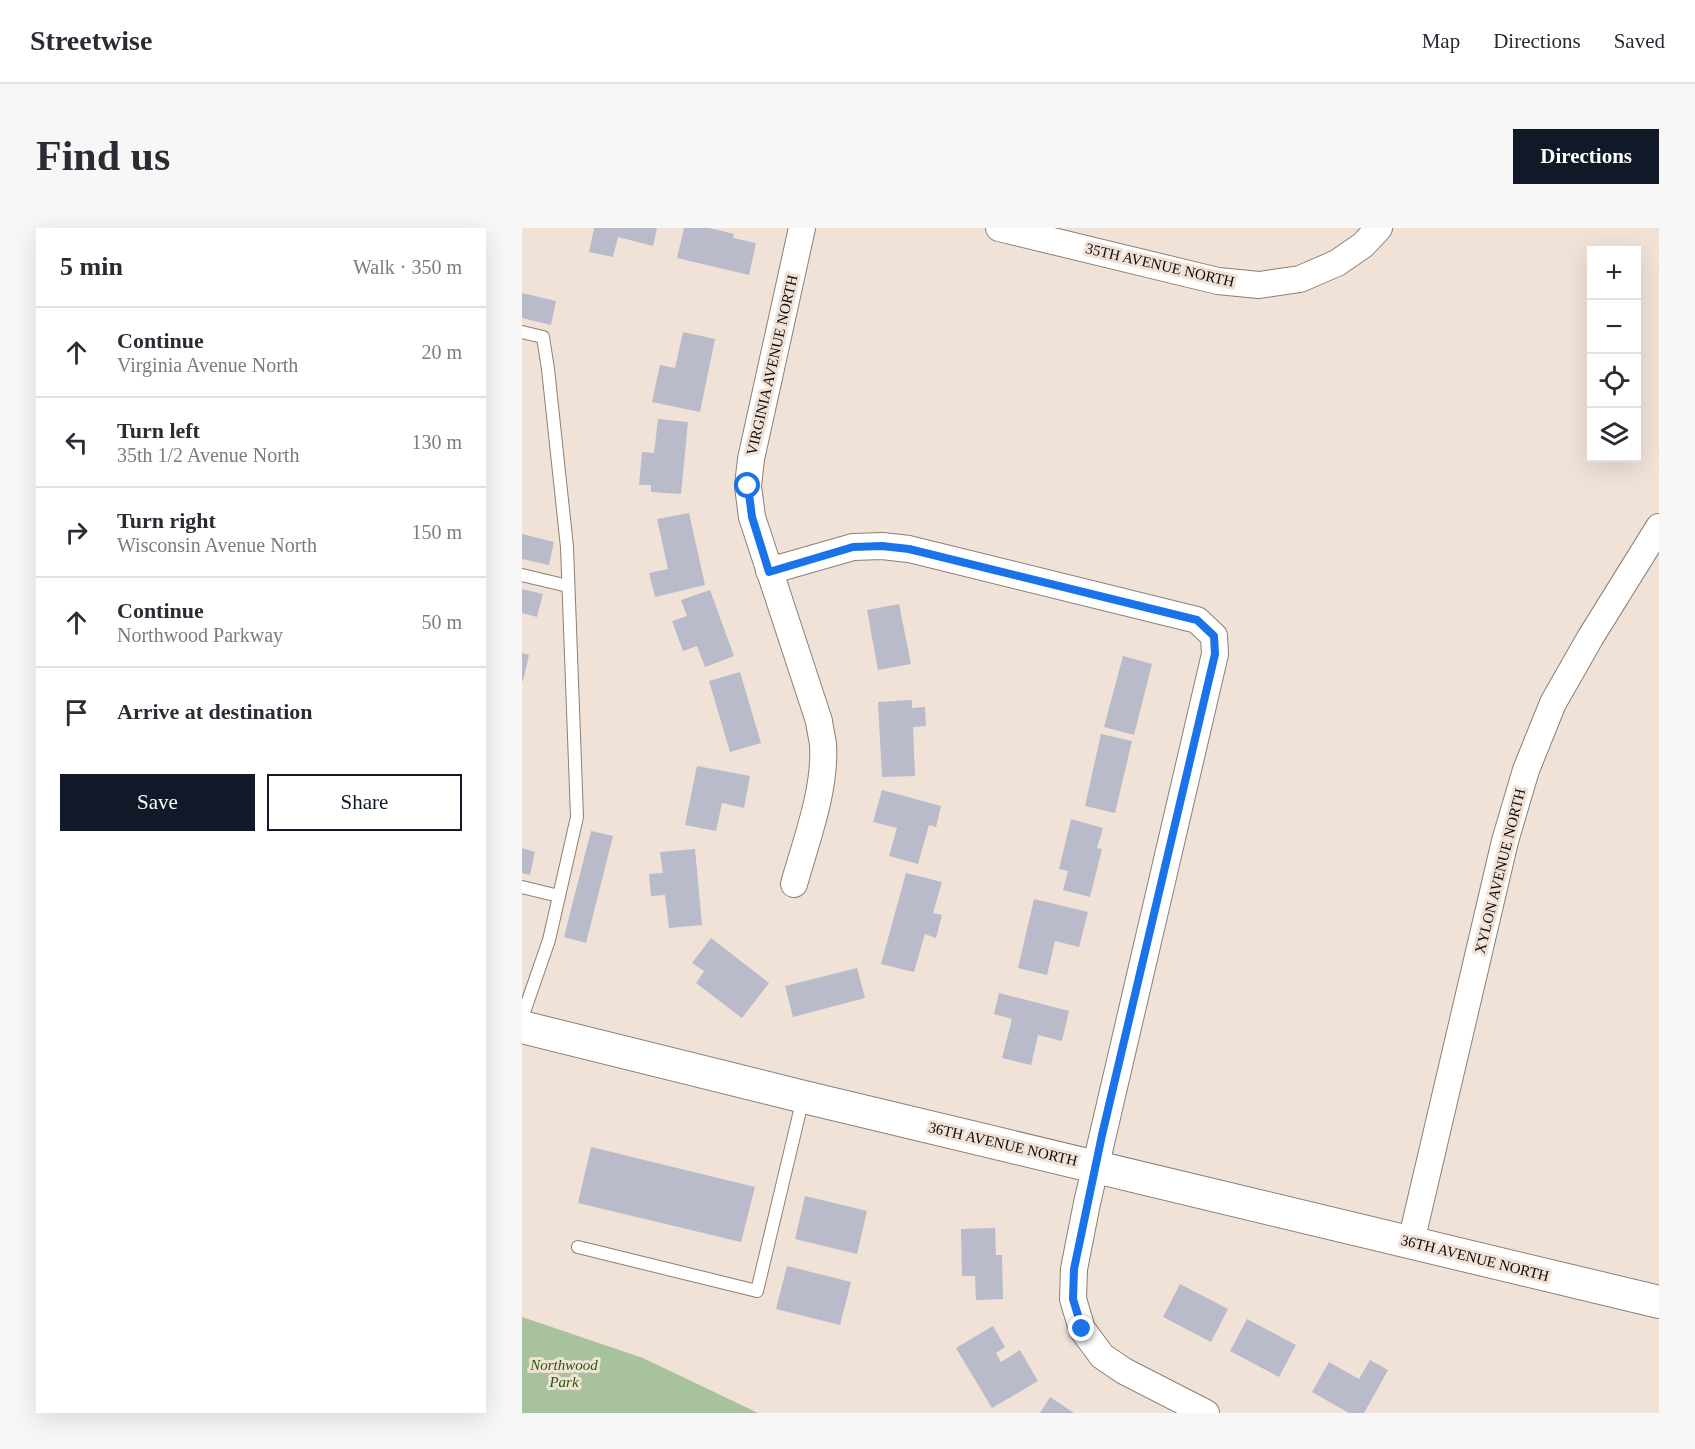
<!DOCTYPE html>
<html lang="en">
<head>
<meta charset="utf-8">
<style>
	body { margin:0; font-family:"Times New Roman",serif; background:#f7f7f7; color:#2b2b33 }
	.controls { position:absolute; right:18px; top:18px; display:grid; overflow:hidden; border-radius:0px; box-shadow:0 6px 24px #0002 }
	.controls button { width:54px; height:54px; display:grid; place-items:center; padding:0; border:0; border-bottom:2px solid #e1e1e2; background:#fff; color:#2b2b33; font:30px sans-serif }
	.stop { position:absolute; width:18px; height:18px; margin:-14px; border:4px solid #1a73e8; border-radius:50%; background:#fff }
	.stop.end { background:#1a73e8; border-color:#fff; box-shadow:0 2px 6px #0008 }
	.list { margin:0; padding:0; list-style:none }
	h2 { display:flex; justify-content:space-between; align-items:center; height:78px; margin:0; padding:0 24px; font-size:26px }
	h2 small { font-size:20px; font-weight:400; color:#7c7c81 }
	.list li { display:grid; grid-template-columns:39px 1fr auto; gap:18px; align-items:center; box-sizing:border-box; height:90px; padding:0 24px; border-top:2px solid #e1e1e2 }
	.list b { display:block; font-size:22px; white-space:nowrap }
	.list p { margin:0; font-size:20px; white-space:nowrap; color:#7c7c81 }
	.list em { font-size:20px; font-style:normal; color:#7c7c81 }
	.actions { display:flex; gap:12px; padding:18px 24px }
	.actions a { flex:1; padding:14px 0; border:2px solid #111827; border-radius:0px; text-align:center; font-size:21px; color:#111827 }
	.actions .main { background:#111827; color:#fff }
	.icon { flex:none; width:33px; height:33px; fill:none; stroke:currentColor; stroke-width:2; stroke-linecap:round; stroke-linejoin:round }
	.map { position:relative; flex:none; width:1137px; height:1185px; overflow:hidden; border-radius:0px }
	header { display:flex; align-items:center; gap:36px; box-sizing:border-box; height:84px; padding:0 30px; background:#fff; border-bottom:2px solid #e1e1e2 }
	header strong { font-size:28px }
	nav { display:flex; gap:33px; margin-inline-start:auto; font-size:21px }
	.intro { display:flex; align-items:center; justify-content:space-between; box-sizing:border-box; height:144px; padding:0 36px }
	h1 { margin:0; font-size:42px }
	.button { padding:15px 27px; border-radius:0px; background:#111827; color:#fff; font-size:21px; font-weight:700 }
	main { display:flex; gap:36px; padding:0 36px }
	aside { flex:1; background:#fff; border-radius:0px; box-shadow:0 6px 24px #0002 }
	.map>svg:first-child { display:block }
	.green { fill:#a7c29c }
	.building { fill:#b9baca }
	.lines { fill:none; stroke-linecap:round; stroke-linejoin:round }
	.service-casing { stroke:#8c7f75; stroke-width:14 }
	.minor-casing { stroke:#8c7f75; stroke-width:28 }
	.tertiary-casing { stroke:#8c7f75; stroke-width:34 }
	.service { stroke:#fff; stroke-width:12 }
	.minor { stroke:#fff; stroke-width:26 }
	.tertiary { stroke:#fff; stroke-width:32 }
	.route { stroke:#1a73e8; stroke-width:8 }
	.labels { text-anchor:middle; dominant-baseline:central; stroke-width:6; stroke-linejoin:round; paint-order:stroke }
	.street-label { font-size:15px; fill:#100b08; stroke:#f1e2d7 }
	.park-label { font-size:15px; font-style:italic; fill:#255905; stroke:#f1e2d7 }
</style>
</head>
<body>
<header>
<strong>Streetwise</strong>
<nav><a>Map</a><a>Directions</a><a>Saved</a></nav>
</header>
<div class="intro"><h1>Find us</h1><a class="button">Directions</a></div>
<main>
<aside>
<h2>5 min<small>Walk · 350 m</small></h2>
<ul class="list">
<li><svg class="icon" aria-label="ahead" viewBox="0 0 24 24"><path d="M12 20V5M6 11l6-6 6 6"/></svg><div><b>Continue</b><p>Virginia Avenue North</p></div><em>20 m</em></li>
<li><svg class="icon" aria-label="left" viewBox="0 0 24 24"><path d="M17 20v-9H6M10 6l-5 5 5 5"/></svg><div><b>Turn left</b><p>35th 1/2 Avenue North</p></div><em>130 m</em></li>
<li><svg class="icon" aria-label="right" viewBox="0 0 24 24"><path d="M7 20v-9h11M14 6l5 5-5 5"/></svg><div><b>Turn right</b><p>Wisconsin Avenue North</p></div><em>150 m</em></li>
<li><svg class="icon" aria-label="ahead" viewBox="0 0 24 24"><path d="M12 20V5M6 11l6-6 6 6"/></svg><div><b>Continue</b><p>Northwood Parkway</p></div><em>50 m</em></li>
<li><svg class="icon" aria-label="arrive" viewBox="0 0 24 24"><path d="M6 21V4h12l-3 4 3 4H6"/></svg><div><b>Arrive at destination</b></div></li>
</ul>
<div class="actions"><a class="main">Save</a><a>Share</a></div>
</aside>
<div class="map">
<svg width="1137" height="1185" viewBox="0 0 1137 1185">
	<rect width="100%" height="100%" fill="#f1e2d7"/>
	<polygon class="green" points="0,1089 121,1130 236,1185 0,1185"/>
	<g class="building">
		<polygon points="72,0 135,0 131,18 96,9 91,29 67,24"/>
		<polygon points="162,0 187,0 212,6 211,10 234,15 227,47 155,30"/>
		<polygon points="0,65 34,73 29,97 0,90"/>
		<polygon points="161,104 193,111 178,184 130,174 138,137 153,140"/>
		<polygon points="136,191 166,194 159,266 129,264 129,257 117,257 120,224 132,225"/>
		<polygon points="167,285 183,357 133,369 127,345 146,341 135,291"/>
		<polygon points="0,306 32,314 27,337 0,331"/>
		<polygon points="0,361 21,366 15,389 0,385"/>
		<polygon points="188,362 212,428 183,439 175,418 161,423 150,393 165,388 159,372"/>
		<polygon points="377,376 389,436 356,442 345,382"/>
		<polygon points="0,425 7,427 1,453 0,453"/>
		<polygon points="601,428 630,436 612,507 582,499"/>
		<polygon points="218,444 239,515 208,524 187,453"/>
		<polygon points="390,472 390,480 403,479 404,498 391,499 393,548 360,549 356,474"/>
		<polygon points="579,506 610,513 593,585 563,578"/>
		<polygon points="175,538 228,548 222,580 200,575 194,603 163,597"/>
		<polygon points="360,562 419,578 414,599 407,597 396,636 367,628 375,600 351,594"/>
		<polygon points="549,591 581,600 575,620 580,621 568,669 541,662 546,643 537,641"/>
		<polygon points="69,603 91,608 64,715 42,709"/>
		<polygon points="0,620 13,624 8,647 0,645"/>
		<polygon points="173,621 180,697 147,700 143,667 129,668 127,646 141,645 138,624"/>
		<polygon points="384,645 420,654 411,685 420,687 414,710 403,706 392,744 359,736"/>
		<polygon points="512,671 566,684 557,719 533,713 525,747 496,740"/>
		<polygon points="189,710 247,755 220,790 174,755 182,743 170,735"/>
		<polygon points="335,740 343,770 271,789 263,758"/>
		<polygon points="477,765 547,783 540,813 516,807 509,837 480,830 490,791 472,786"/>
		<polygon points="69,919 233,959 219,1014 56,975"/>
		<polygon points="283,968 345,983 335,1026 273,1011"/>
		<polygon points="473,1000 474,1027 480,1027 481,1071 454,1072 453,1048 440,1048 439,1001"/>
		<polygon points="265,1038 329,1054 318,1097 254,1081"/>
		<polygon points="658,1056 706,1081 689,1114 641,1089"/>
		<polygon points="725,1091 774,1117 757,1149 708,1123"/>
		<polygon points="471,1098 483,1119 474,1125 479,1134 498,1122 516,1153 470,1180 434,1120"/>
		<polygon points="848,1132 866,1142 842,1185 827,1185 790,1164 807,1134 837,1151"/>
		<polygon points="528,1169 552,1185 518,1185"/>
	</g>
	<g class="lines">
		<g class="service-casing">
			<g id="service">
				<polyline points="0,104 21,109 26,141 45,319 55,589 27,712 0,790"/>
				<polyline points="0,347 46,358"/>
				<polyline points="0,659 37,668"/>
				<polyline points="56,1019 235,1063 281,870"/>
			</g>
		</g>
		<g class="minor-casing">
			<g id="minor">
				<polyline points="477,0 696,53 737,57 778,51 815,35 841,17 857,0"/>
				<polyline points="247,343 331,319 360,318 387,321 675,392 692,408 693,426 565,975 552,1041 551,1071 560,1101 580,1128 602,1143 684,1185"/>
				<path d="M 272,656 C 284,613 304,562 301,516 C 300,509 298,501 297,493 L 230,289 L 226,258 L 229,231 L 280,0"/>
				<polyline points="889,1014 983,613 1004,542 1031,475 1068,410 1137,299"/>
			</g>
		</g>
		<g class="tertiary-casing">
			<polyline id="tertiary" points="0,799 282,869 1137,1074"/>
		</g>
		<use href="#service" class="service"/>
		<use href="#minor" class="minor"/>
		<use href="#tertiary" class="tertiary"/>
	</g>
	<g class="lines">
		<polyline class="route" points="226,258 230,289 247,344 331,319 360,318 387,321 675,392 692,408 693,426 580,907 552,1041 551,1071 560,1101"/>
	</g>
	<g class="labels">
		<g class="street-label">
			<text transform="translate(638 37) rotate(13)">35TH AVENUE NORTH</text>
			<text transform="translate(250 137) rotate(-77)">VIRGINIA AVENUE NORTH</text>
			<text transform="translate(978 643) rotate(-76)">XYLON AVENUE NORTH</text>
			<text transform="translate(481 916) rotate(13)">36TH AVENUE NORTH</text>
			<text transform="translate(953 1030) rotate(14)">36TH AVENUE NORTH</text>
		</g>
		<g class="park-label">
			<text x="42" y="1137">Northwood<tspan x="42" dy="17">Park</tspan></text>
		</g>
	</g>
</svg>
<div class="controls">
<button>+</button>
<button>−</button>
<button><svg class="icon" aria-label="locate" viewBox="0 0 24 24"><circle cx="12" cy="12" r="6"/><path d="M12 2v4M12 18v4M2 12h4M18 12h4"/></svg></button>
<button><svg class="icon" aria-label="layers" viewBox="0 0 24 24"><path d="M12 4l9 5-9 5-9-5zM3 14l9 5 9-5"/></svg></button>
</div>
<div class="stop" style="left:226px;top:258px"></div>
<div class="stop end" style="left:560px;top:1101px"></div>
</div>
</main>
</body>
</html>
